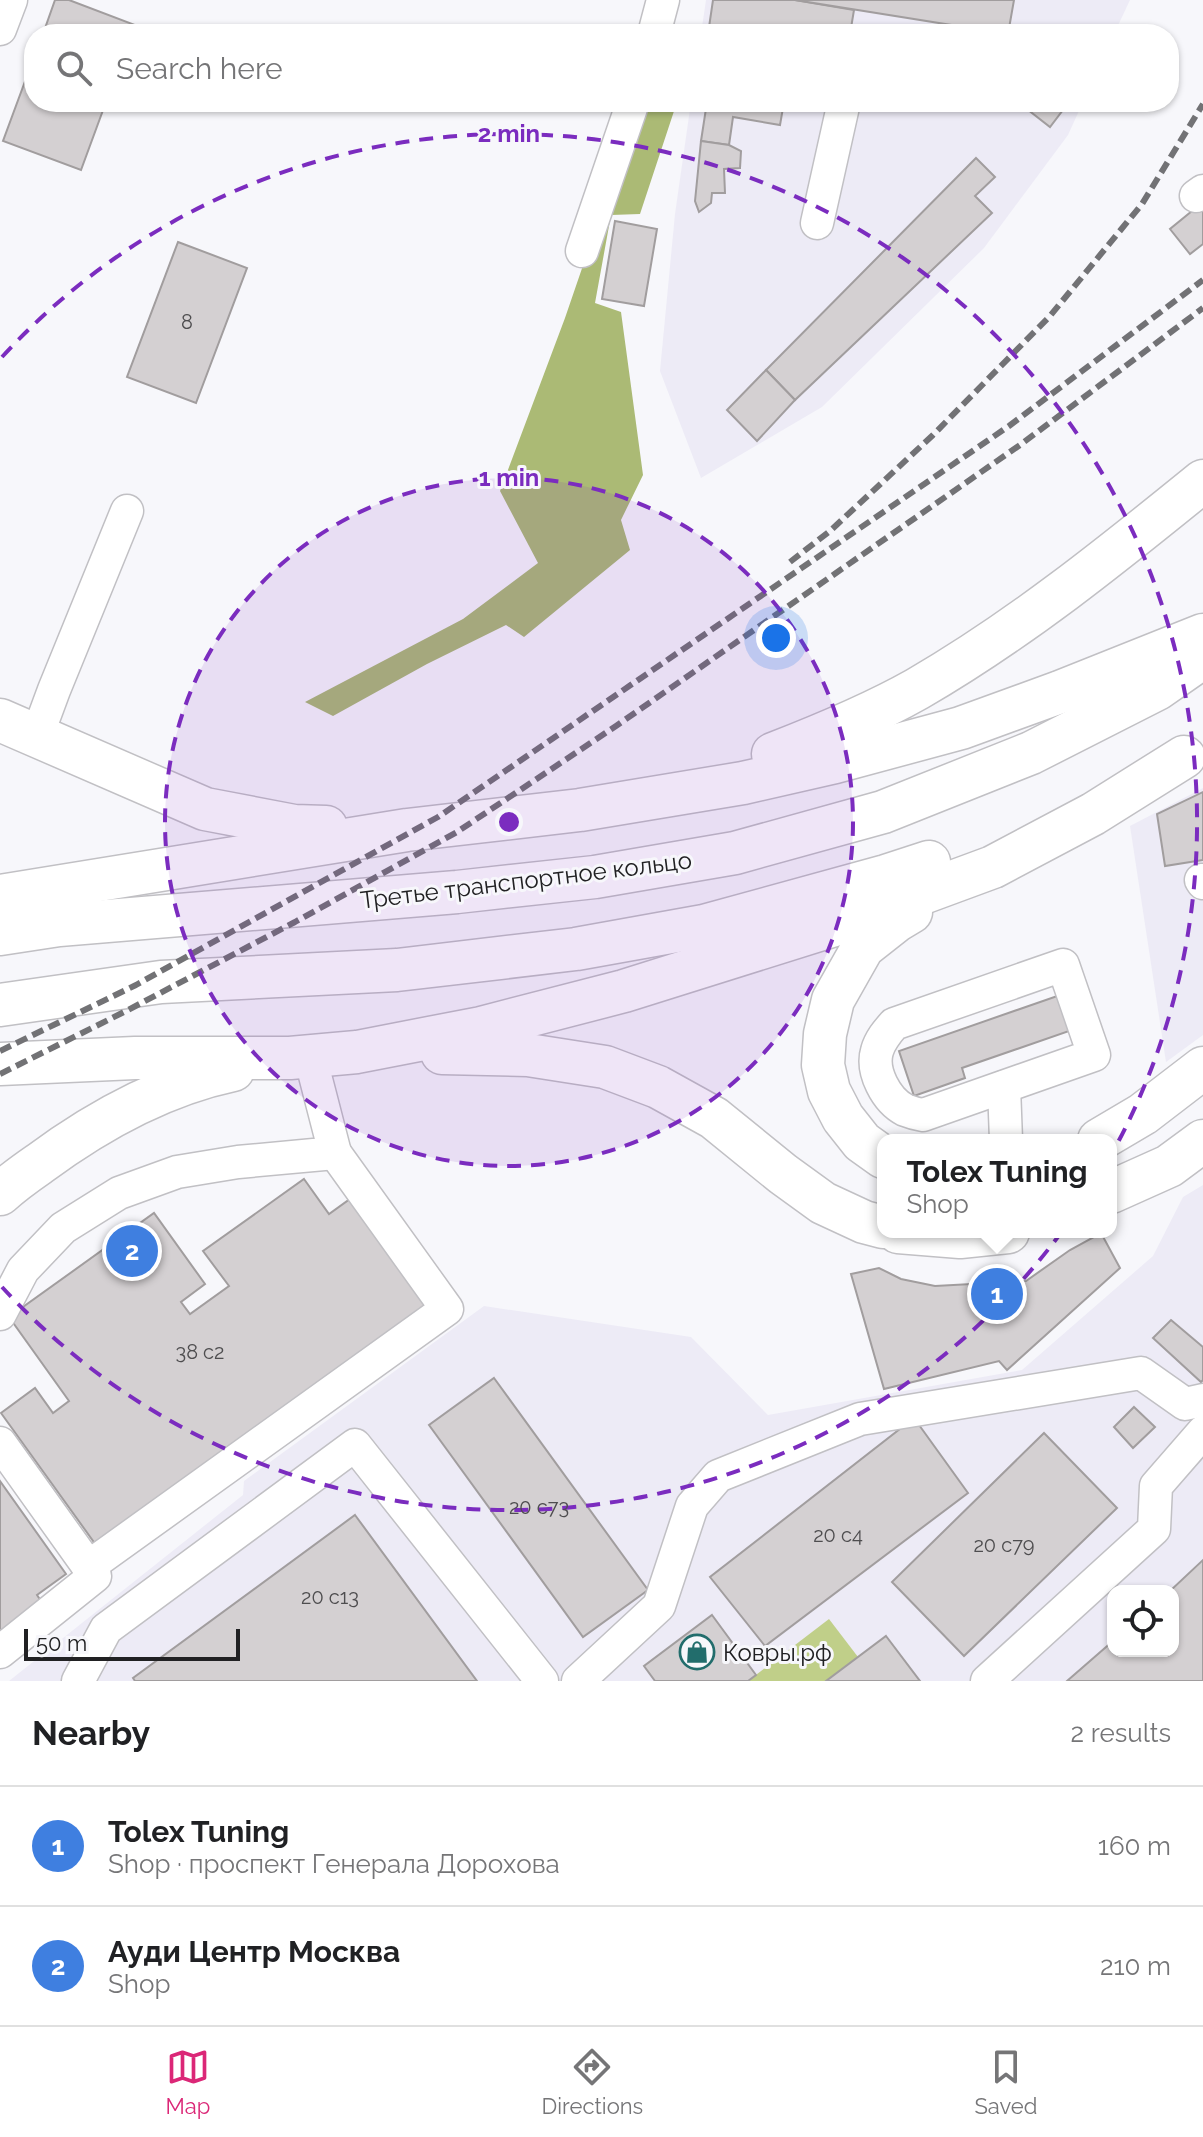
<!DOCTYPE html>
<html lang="en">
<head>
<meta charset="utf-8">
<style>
	body { margin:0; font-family:Raleway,sans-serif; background:#f2f2f2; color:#202124 }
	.controls { position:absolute; right:24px; bottom:24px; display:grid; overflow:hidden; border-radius:16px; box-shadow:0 2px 6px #0004 }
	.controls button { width:72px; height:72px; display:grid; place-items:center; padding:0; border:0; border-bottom:2px solid #e0e0e0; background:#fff; color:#202124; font:40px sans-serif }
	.scale { position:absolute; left:24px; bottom:20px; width:216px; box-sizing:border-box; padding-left:8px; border:4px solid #212123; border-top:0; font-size:22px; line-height:28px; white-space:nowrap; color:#212123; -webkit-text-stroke:6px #f7f7fb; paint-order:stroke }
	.you { position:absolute; left:776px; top:638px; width:28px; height:28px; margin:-20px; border:6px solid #fff; border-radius:50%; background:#1a73e8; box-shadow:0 0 0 12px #1a73e833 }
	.badge { display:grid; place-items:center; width:52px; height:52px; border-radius:50%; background:#db2777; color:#fff; font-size:26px; font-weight:700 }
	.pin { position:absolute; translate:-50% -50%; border:4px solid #fff; box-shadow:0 2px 8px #0006 }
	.popup { position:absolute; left:877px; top:1134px; width:240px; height:104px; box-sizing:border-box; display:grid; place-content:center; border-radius:16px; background:#fff; filter:drop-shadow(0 2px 6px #0005); font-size:26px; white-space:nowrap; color:#757577 }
	.popup b { font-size:30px; color:#202124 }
	.popup::after { content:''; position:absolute; left:50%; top:100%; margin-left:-16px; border:16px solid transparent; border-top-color:#fff }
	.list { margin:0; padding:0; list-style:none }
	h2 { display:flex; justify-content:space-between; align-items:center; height:104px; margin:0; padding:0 32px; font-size:34px }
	h2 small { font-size:26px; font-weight:400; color:#757577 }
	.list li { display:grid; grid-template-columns:52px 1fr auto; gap:24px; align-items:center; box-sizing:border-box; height:120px; padding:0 32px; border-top:2px solid #e0e0e0 }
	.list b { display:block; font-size:30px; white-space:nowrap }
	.list p { margin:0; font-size:26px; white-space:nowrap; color:#757577 }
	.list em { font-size:26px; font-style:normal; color:#757577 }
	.icon { flex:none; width:44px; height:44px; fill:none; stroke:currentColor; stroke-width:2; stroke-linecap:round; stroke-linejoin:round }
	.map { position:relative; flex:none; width:1203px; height:1681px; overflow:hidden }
	.search { position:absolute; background:#fff; box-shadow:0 2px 6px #0004; left:24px; right:24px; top:24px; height:88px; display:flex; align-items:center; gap:20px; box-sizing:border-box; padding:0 28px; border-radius:32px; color:#757577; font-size:30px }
	.sheet { height:344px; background:#fff }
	nav { display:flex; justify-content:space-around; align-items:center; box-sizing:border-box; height:112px; border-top:2px solid #e0e0e0; background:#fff; font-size:22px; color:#757577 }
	nav a { display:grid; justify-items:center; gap:4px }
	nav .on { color:#db2777 }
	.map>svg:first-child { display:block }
	.built { fill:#edebf6; fill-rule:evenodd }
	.green { fill:#c0cf89 }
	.forest { fill:#abba75 }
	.building { fill:#d4d0d2; stroke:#a19d9e; stroke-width:2 }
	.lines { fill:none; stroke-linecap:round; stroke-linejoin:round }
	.minor-casing { stroke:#c1c0c4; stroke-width:35 }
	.major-casing { stroke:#c1c0c4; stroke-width:45 }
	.minor { stroke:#fff; stroke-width:32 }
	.major { stroke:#fff; stroke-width:42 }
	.rail { stroke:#727275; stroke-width:6; stroke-dasharray:12 6; stroke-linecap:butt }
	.ring { fill:none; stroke:#7b2cbf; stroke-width:4; stroke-dasharray:14 10 }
	.labels { text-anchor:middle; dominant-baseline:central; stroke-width:6; stroke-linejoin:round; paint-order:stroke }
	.number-label { font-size:20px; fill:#4e4d4f }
	.street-label { font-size:24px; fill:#212123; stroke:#f7f7fb }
	.poi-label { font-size:24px; fill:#212123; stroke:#f7f7fb; text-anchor:start }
	.centre { fill:#7b2cbf; stroke:#f7f7fb; stroke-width:4 }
	.ring-label { font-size:24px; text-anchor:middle; font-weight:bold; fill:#7b2cbf; stroke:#f7f7fb; stroke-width:6; stroke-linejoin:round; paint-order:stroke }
</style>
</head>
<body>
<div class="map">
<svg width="1203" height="1681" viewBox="0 0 1203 1681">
	<rect width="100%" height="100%" fill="#f7f7fb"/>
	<g class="built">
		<polygon points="706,0 1130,0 1114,34 701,34"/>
		<polygon points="691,102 1083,102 1068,135 984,248 822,407 701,478 660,371 675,214"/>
		<polygon points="1203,788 1203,1035 1166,1062 1130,826"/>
		<path d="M 1203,1185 L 1203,1681 L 9,1681 L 243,1495 L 244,1481 L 484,1306 L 691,1337 L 768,1415 L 1022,1370 L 1153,1256 L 1183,1197 ZM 1113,1591 L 1173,1591 L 1173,1651 L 1113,1651 Z"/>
	</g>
	<polygon class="green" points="829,1619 858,1657 826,1681 748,1681"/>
	<polygon class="forest" points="639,102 677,102 640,214 611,215 595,303 621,312 643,475 621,520 630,550 524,637 506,625 427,664 333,716 305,702 463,619 538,563 500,491 565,318"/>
	<g class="building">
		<polygon points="55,0 69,0 135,25 132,34 43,34"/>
		<polygon points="713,0 795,0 854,10 850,34 708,34"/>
		<polygon points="795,0 1014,0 1008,34"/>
		<polygon points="34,57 34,102 106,102 81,170 3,141"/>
		<polygon points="707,102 784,102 780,125 733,117 729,145 701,141"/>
		<polygon points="1018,102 1069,102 1050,127"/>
		<polygon points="701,141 729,145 741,151 740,168 724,169 725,193 712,193 711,203 699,212 695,201"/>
		<polygon points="976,158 995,177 975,196 992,213 795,400 766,370"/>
		<polygon points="1203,202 1203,244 1190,254 1170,229"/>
		<polygon points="615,221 657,229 644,306 602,299"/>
		<polygon points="178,242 247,268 196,403 127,377"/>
		<polygon points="766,370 795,400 757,441 727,410"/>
		<polygon points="1203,792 1203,860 1165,866 1157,814"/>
		<polygon points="1063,994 1075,1029 962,1068 965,1078 914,1096 899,1051"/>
		<polygon points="304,1179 329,1214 350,1199 428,1307 96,1545 1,1413 35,1388 53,1413 69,1401 9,1317 154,1213 205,1284 181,1302 190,1314 229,1286 203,1251"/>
		<polygon points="1101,1233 1120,1268 1007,1370 999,1361 884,1389 851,1274 879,1268 901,1279 935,1286 1026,1281 1070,1250"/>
		<polygon points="1171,1320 1203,1347 1203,1380 1201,1382 1153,1338"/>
		<polygon points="494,1378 648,1590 583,1637 429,1425"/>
		<polygon points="1134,1407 1155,1427 1133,1448 1114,1427"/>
		<polygon points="914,1418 968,1493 765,1646 710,1577"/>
		<polygon points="1044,1433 1117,1508 964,1656 892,1582"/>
		<polygon points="0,1481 66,1574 37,1595 43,1604 0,1632"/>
		<polygon points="355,1515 477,1681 135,1681 133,1678"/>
		<polygon points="1203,1560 1203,1681 1067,1681 1113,1641 1113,1651 1173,1651 1173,1591 1170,1591"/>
		<polygon points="712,1615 756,1675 748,1681 655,1681 644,1666"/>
		<polygon points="886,1636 920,1681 826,1681"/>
	</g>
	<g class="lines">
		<g class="minor-casing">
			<g id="minor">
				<polyline points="0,29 11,0"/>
				<polyline points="654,34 663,0"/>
				<polyline points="1196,196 1203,191"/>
				<polyline points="817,223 844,102"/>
				<polyline points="582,251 633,102"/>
				<polyline points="37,736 54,690 127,511"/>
				<polyline points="1201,880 1203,883"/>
				<path d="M 1063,965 L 1094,1055 L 923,1115 C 917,1114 910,1112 905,1110 C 886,1100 871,1071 877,1051 C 880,1040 887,1032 894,1024 Z"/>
				<polyline points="1004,1087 1006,1140"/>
				<polyline points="0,1314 23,1270 63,1228 119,1193 177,1172 238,1162 335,1153 310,1056"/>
				<polyline points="0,1443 95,1576 0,1652"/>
				<polyline points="88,1567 447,1309 335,1153"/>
				<polyline points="78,1681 106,1629 355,1445 542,1681"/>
				<polyline points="578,1681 659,1606 692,1506 718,1476 860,1419 1141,1373 1185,1404 1203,1400"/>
				<polyline points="987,1681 1154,1529 1156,1486 1203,1432"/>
			</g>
		</g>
		<g class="major-casing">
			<g id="major">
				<polyline points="0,720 205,809 294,826 326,827"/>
				<path d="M 773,754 C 822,735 871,715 917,689 C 1019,630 1112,555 1203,481"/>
				<polyline points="0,896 407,830 580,810 743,783 835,762 961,728 1060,692 1203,635"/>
				<polyline points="0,934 59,925 457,892 595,877 735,853 883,812 1031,753 1157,689 1203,657"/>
				<polyline points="0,1005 161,982 397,970 576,949 704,926 886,876 929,862"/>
				<polyline points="442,1053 528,1055 605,1067 658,1087 714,1118 783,1174 823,1203 864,1222 883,1227"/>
				<polyline points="0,1064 135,1058 290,1058 357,1052 481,1028 624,991 844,922 993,867 1093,814 1184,757"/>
				<polyline points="1099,1140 1143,1114 1203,1068"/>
				<polyline points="883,1157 862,1142 843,1118 829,1091 823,1065 825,1034 833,1000 863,947 896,921 911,912"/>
				<polyline points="1111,1192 1169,1166 1203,1141"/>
				<path d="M 0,1194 C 12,1183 26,1173 39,1164 C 97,1121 162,1085 233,1070"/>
				<polyline points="898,1232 960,1237 1008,1232"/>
			</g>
		</g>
		<use href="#minor" class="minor"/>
		<use href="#major" class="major"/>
		<g class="rail">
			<polyline points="790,562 830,531 933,435 1050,316 1142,204 1203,104"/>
			<polyline points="0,1051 136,985 438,817 1009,426 1203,280"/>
			<polyline points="0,1074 128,1010 295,922 457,832 616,726 1020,445 1203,308"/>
		</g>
	</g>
	<circle cx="509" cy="822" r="344" fill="#7b2cbf" fill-opacity=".12"/>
	<g class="ring">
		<circle cx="509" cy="822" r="344"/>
		<path d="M2 357A688 688 0 1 1 2 1287"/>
	</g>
	<defs>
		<g id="shop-ring" transform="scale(1.8)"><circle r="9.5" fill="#f7f7fb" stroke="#226d6c" stroke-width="1.5"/><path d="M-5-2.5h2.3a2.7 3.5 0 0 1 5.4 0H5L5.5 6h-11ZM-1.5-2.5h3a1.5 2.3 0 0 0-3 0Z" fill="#226d6c"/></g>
	</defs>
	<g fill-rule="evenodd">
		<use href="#shop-ring" x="697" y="1652"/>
	</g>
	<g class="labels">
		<g class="number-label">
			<text x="187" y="322">8</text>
			<text x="200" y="1352">38 с2</text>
			<text x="539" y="1507">20 с73</text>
			<text x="838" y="1535">20 с4</text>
			<text x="1004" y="1545">20 с79</text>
			<text x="330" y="1597">20 с13</text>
		</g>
		<g class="street-label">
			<text transform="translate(526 880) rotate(-7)">Третье транспортное кольцо</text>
		</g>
		<g class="poi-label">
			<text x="723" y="1652">Ковры.рф</text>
		</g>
	</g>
	<circle cx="509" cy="822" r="12" class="centre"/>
	<g class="ring-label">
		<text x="509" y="142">2 min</text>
		<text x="509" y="486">1 min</text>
	</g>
</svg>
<div class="controls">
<button><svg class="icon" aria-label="locate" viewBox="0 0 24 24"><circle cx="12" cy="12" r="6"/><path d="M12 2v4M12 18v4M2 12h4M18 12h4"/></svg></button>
</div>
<div class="scale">50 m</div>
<div class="you"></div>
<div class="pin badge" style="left:997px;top:1294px;background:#3f7fe0">1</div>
<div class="popup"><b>Tolex Tuning</b>Shop</div>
<div class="pin badge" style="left:132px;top:1251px;background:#3f7fe0">2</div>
<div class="search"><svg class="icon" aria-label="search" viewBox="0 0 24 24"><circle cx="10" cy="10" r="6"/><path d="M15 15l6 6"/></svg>Search here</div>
</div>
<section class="sheet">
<h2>Nearby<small>2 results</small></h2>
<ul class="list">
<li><span class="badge" style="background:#3f7fe0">1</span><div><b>Tolex Tuning</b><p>Shop · проспект Генерала Дорохова</p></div><em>160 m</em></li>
<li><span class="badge" style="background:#3f7fe0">2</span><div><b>Ауди Центр Москва</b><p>Shop</p></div><em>210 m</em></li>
</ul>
</section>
<nav>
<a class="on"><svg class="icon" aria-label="map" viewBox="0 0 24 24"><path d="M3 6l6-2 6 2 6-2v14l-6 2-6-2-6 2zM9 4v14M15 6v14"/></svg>Map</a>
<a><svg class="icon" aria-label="directions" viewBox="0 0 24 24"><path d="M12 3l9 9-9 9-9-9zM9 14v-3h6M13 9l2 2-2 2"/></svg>Directions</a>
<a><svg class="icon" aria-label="saved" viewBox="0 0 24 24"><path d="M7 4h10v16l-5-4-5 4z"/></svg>Saved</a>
</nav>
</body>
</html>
